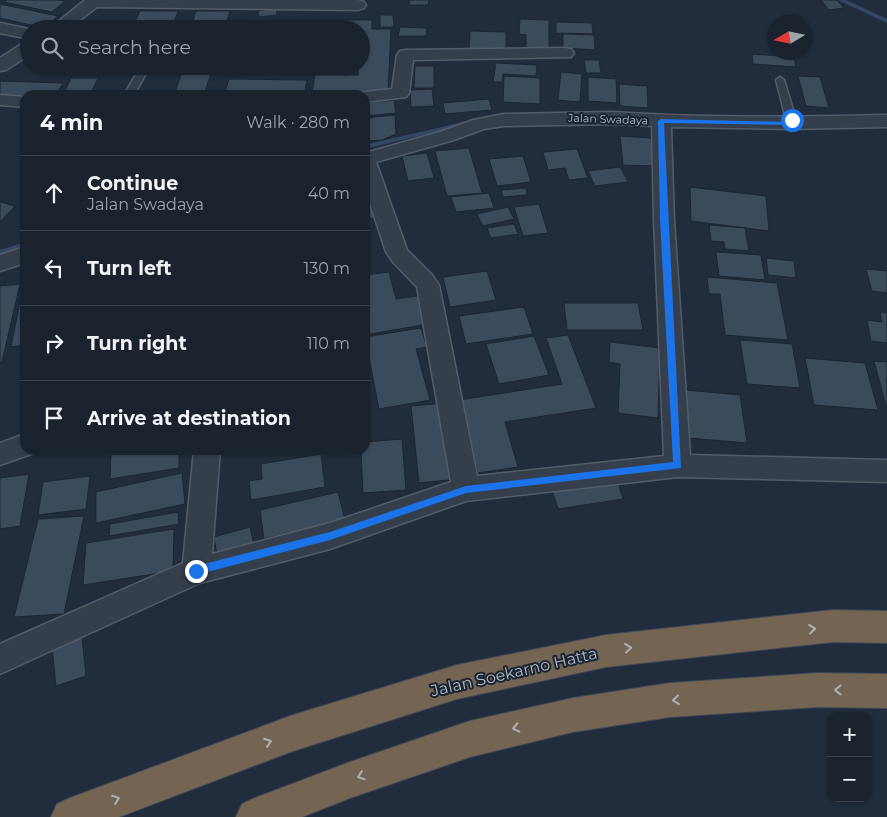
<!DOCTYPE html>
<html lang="en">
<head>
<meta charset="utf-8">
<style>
	body { margin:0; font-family:Montserrat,sans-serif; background:#262f39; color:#f1f3f6 }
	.controls { position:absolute; right:15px; bottom:15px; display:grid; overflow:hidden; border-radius:10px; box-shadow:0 1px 4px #0004 }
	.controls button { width:45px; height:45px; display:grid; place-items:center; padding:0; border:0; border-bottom:1px solid #373f49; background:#19222d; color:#f1f3f6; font:25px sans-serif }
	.compass { position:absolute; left:767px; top:15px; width:45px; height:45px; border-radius:50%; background:#19222d; box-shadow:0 1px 4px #0004; rotate:260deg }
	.stop { position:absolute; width:15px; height:15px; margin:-11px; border:4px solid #1a73e8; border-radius:50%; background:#fff }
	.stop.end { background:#1a73e8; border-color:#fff; box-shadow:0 1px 5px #0008 }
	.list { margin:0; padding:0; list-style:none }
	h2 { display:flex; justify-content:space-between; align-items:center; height:65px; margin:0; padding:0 20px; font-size:21px }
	h2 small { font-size:16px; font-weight:400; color:#9fa4aa }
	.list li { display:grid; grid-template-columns:32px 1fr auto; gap:15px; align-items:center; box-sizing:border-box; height:75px; padding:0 20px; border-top:1px solid #373f49 }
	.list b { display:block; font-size:19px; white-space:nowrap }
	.list p { margin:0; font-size:16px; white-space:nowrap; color:#9fa4aa }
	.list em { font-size:16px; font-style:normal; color:#9fa4aa }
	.icon { flex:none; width:28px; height:28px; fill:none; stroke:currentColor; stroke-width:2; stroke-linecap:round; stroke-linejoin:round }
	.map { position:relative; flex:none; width:887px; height:817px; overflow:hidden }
	.search { position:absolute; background:#19222d; box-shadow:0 1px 4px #0004; left:20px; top:20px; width:350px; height:55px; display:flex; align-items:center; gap:12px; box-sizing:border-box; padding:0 18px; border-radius:28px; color:#9fa4aa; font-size:19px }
	.panel { position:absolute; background:#19222d; box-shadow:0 1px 4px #0004; left:20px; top:90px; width:350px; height:365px; border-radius:15px }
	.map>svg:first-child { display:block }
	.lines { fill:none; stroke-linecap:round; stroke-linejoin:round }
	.stream { fill:#334865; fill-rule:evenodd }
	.building { fill:#3c4b5c; stroke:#1c2633 }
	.lane-casing { stroke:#535d6a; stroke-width:3 }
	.street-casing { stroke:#535d6a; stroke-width:3 }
	.highway-casing { stroke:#404a57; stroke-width:2 }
	.lane { fill:#353f4c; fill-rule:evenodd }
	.street { fill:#353f4c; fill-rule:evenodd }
	.highway { fill:#736551; fill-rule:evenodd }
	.oneway { stroke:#aab2bc }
	.route { fill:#1a73e8 }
	.labels { text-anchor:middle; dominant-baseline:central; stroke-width:4; stroke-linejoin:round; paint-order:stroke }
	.far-street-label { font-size:11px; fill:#b0bac8; stroke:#1a2431 }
	.near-street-label { font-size:16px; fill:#b0bac8; stroke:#1a2431 }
</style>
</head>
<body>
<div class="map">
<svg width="887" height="817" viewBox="0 0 887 817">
	<rect width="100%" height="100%" fill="#212d3c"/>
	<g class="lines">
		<g class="stream">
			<polygon points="838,0 846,0 887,19 887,23"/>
			<polygon points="468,121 470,122 470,124 368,148 365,147 366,145 368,144"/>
			<polygon points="25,242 25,248 0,256 0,250"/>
		</g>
	</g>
	<g class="building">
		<polygon points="7,0 59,0 65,1 52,12 4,2"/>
		<polygon points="410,0 429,0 428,5 409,5"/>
		<polygon points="821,0 837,0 844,8 829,10"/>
		<polygon points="0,4 58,16 44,28 0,18"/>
		<polygon points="276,8 277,15 259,17 258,11"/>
		<polygon points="140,11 178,11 172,27 133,26"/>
		<polygon points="196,11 230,11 225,27 191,27"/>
		<polygon points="380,15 393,15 394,27 380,27"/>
		<polygon points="520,19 549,20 549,49 526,48 526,35 519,34"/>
		<polygon points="235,20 243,20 241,29 233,29"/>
		<polygon points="277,20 275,29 244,29 246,21"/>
		<polygon points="285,20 372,20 372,29 391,29 388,93 312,93 315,75 358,75 358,66 361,66 361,29 283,29"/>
		<polygon points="556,22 592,23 593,34 556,33"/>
		<polygon points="400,27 427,28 426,36 398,36"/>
		<polygon points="470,31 506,32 506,49 469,49"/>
		<polygon points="563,34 594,35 595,50 563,48"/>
		<polygon points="752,54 794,57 796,67 753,64"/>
		<polygon points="584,60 599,60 601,73 586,73"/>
		<polygon points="496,63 537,65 536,76 503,74 502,82 493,82"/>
		<polygon points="184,66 213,66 204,95 174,95"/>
		<polygon points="415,66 434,66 434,88 414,88"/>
		<polygon points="561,72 582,74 580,102 558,100"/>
		<polygon points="504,76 540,78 540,104 503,102"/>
		<polygon points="798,76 820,77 829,108 806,106"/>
		<polygon points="588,77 616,79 617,103 588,101"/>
		<polygon points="71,78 98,78 90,95 63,95"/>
		<polygon points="229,79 307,80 304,95 224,95"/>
		<polygon points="0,81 63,83 56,95 25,95 25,97 0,96"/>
		<polygon points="619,84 647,86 648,108 620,106"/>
		<polygon points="432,89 434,106 411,107 410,90"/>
		<polygon points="489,99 492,110 445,114 443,103"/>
		<polygon points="394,100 396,113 365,116 365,103"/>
		<polygon points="395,115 396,134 382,140 365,141 365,118"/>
		<polygon points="620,136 651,138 655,166 623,165"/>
		<polygon points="469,148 482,193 447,196 435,151"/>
		<polygon points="577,149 588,178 569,180 565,168 548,170 543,152"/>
		<polygon points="427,153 434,178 408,181 402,156"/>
		<polygon points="523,156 531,182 497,186 489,159"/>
		<polygon points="620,167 628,182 595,186 588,171"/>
		<polygon points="690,187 766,196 769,231 691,221"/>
		<polygon points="526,188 527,195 503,197 501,190"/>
		<polygon points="365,192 369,192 378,217 365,220"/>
		<polygon points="489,193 494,208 456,212 451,197"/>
		<polygon points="0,202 15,206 0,222"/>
		<polygon points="539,204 548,233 523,236 514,207"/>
		<polygon points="508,207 514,219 483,226 477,214"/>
		<polygon points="514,224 518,234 491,238 487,228"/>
		<polygon points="709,225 745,228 749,251 725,249 724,242 711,241"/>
		<polygon points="716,252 761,255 765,280 719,276"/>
		<polygon points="766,258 794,261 796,278 768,275"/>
		<polygon points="866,269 887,271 887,293 872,291"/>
		<polygon points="487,271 496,300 450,307 443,277"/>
		<polygon points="389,272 396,299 425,295 434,323 365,335 365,275"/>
		<polygon points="707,277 777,283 788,340 725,335 720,294 709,294"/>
		<polygon points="20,284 2,362 0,362 0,286"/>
		<polygon points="25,285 25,345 11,347 23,286"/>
		<polygon points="564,303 638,303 643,330 567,330"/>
		<polygon points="524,307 533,334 466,344 459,316"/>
		<polygon points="880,312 887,313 887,343 871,341 867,320 882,322"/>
		<polygon points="421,328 427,347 416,349 430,400 379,409 365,337"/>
		<polygon points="568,335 596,408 505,422 518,467 478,473 459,400 562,384 546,338"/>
		<polygon points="534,336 549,375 499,384 486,344"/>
		<polygon points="740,340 792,344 800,388 747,384"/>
		<polygon points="610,342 660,348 658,418 618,413 620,364 609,362"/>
		<polygon points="805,358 865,363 878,410 814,405"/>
		<polygon points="874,361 887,362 887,410"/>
		<polygon points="685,390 740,395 747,443 689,438"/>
		<polygon points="447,403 458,479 419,483 411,406"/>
		<polygon points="402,439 406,490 363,493 361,450 365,450 365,442"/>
		<polygon points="135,450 179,450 179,468 110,479 111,454"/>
		<polygon points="275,450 305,450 276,456"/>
		<polygon points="321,454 325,487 251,500 249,481 262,479 261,464"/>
		<polygon points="182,473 185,504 96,523 96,492"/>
		<polygon points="29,474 20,526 0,529 0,478"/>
		<polygon points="90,476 86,509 38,515 43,482"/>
		<polygon points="616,476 623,499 558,509 551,486"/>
		<polygon points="338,492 345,520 264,539 260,510"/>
		<polygon points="178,512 179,524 109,536 110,524"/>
		<polygon points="84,516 64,614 14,617 38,519"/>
		<polygon points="250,527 254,544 217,555 214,537"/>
		<polygon points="174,529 173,571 83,585 86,543"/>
		<polygon points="81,628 86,676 56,686 51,638"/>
	</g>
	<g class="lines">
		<g class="lane-casing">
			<g id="lane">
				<polygon points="141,66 150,66 134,95 124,95"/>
				<polygon points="780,77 784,80 797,123 795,125 792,126 787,123 776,80"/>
			</g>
		</g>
		<g class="street-casing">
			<g id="street">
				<polygon points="85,0 358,0 364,2 366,5 364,8 358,10 97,7 68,29 49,29"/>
				<polygon points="0,23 29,29 29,39 0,33"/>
				<polygon points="29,42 29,55 6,70 0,71 0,58 23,43"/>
				<polygon points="565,48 571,49 574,53 571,57 413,60 409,93 406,97 365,102 365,95 357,95 365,92 392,89 397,55 400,51 406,50"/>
				<polygon points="0,95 25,97 25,107 0,105"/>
				<path d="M 611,112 C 703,118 795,117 887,115 L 887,127 L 792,129 L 671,127 L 674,220 L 690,455 L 887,460 L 887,482 L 678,477 L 466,501 L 330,549 L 200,583 L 0,674 L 0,644 L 183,563 L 194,450 L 220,450 L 212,554 L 330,523 L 451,482 L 417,287 L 393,262 L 386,252 L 365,188 L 365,153 L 440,132 L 473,120 L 504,114 ZM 611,124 L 652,126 L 654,220 L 664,456 L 477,476 L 439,285 L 432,275 L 407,250 L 376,162 L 454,140 L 484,129 L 504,126 Z"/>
				<polygon points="25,247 25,263 0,271 0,255"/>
				<polygon points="25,434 25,450 35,450 34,453 0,465 0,443"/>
			</g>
		</g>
		<g class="highway-casing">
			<g id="highway">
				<polygon points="833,610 887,611 887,643 833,642 606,667 457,699 293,751 119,817 51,817 57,804 70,798 293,715 457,665 606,635"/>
				<polygon points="818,673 887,674 887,708 818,707 670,717 573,732 470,757 350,798 302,817 236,817 242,804 255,798 350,762 470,721 573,698 670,683"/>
			</g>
		</g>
		<use href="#lane" class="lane"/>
		<use href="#street" class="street"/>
		<use href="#highway" class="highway"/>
	</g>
	<defs><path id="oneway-chevron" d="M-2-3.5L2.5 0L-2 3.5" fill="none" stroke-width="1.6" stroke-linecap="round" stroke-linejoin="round" transform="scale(1.25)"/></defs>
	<g class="oneway">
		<use href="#oneway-chevron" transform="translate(812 629) rotate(-6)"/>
		<use href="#oneway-chevron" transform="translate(628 648) rotate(-6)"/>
		<use href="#oneway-chevron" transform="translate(838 690) rotate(-180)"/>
		<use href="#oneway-chevron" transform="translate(676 700) rotate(175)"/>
		<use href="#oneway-chevron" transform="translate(516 728) rotate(167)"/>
		<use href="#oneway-chevron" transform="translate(268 742) rotate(-20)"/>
		<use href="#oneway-chevron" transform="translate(361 776) rotate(161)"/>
		<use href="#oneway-chevron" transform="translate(116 799) rotate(-21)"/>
	</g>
	<polygon class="route" points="661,119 789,122 792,119 795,120 792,125 664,123 681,468 466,493 330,540 196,575 193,574 191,571 196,566 330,532 466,486 673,462 660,220 658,121"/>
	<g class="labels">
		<g class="far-street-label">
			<text transform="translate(608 119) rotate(2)">Jalan Swadaya</text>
		</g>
		<g class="near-street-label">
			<text transform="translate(514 672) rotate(-13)">Jalan Soekarno Hatta</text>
		</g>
	</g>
</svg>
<div class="controls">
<button>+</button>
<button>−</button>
</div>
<svg class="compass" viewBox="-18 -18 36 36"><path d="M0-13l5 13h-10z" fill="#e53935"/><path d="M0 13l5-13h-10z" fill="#9fa4aa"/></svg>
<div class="stop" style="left:792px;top:120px"></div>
<div class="stop end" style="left:196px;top:571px"></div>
<div class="search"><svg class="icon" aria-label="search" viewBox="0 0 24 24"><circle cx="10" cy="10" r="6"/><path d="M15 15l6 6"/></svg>Search here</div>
<section class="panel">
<h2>4 min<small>Walk · 280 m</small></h2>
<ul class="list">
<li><svg class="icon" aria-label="ahead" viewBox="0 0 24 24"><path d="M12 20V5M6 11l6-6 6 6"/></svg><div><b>Continue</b><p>Jalan Swadaya</p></div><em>40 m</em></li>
<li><svg class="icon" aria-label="left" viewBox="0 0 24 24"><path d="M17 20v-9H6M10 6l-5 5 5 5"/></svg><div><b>Turn left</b></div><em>130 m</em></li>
<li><svg class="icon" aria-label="right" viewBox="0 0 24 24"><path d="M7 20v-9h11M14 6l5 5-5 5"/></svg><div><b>Turn right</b></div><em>110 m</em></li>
<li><svg class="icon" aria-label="arrive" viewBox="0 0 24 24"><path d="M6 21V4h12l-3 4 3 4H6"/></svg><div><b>Arrive at destination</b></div></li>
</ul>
</section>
</div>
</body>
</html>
